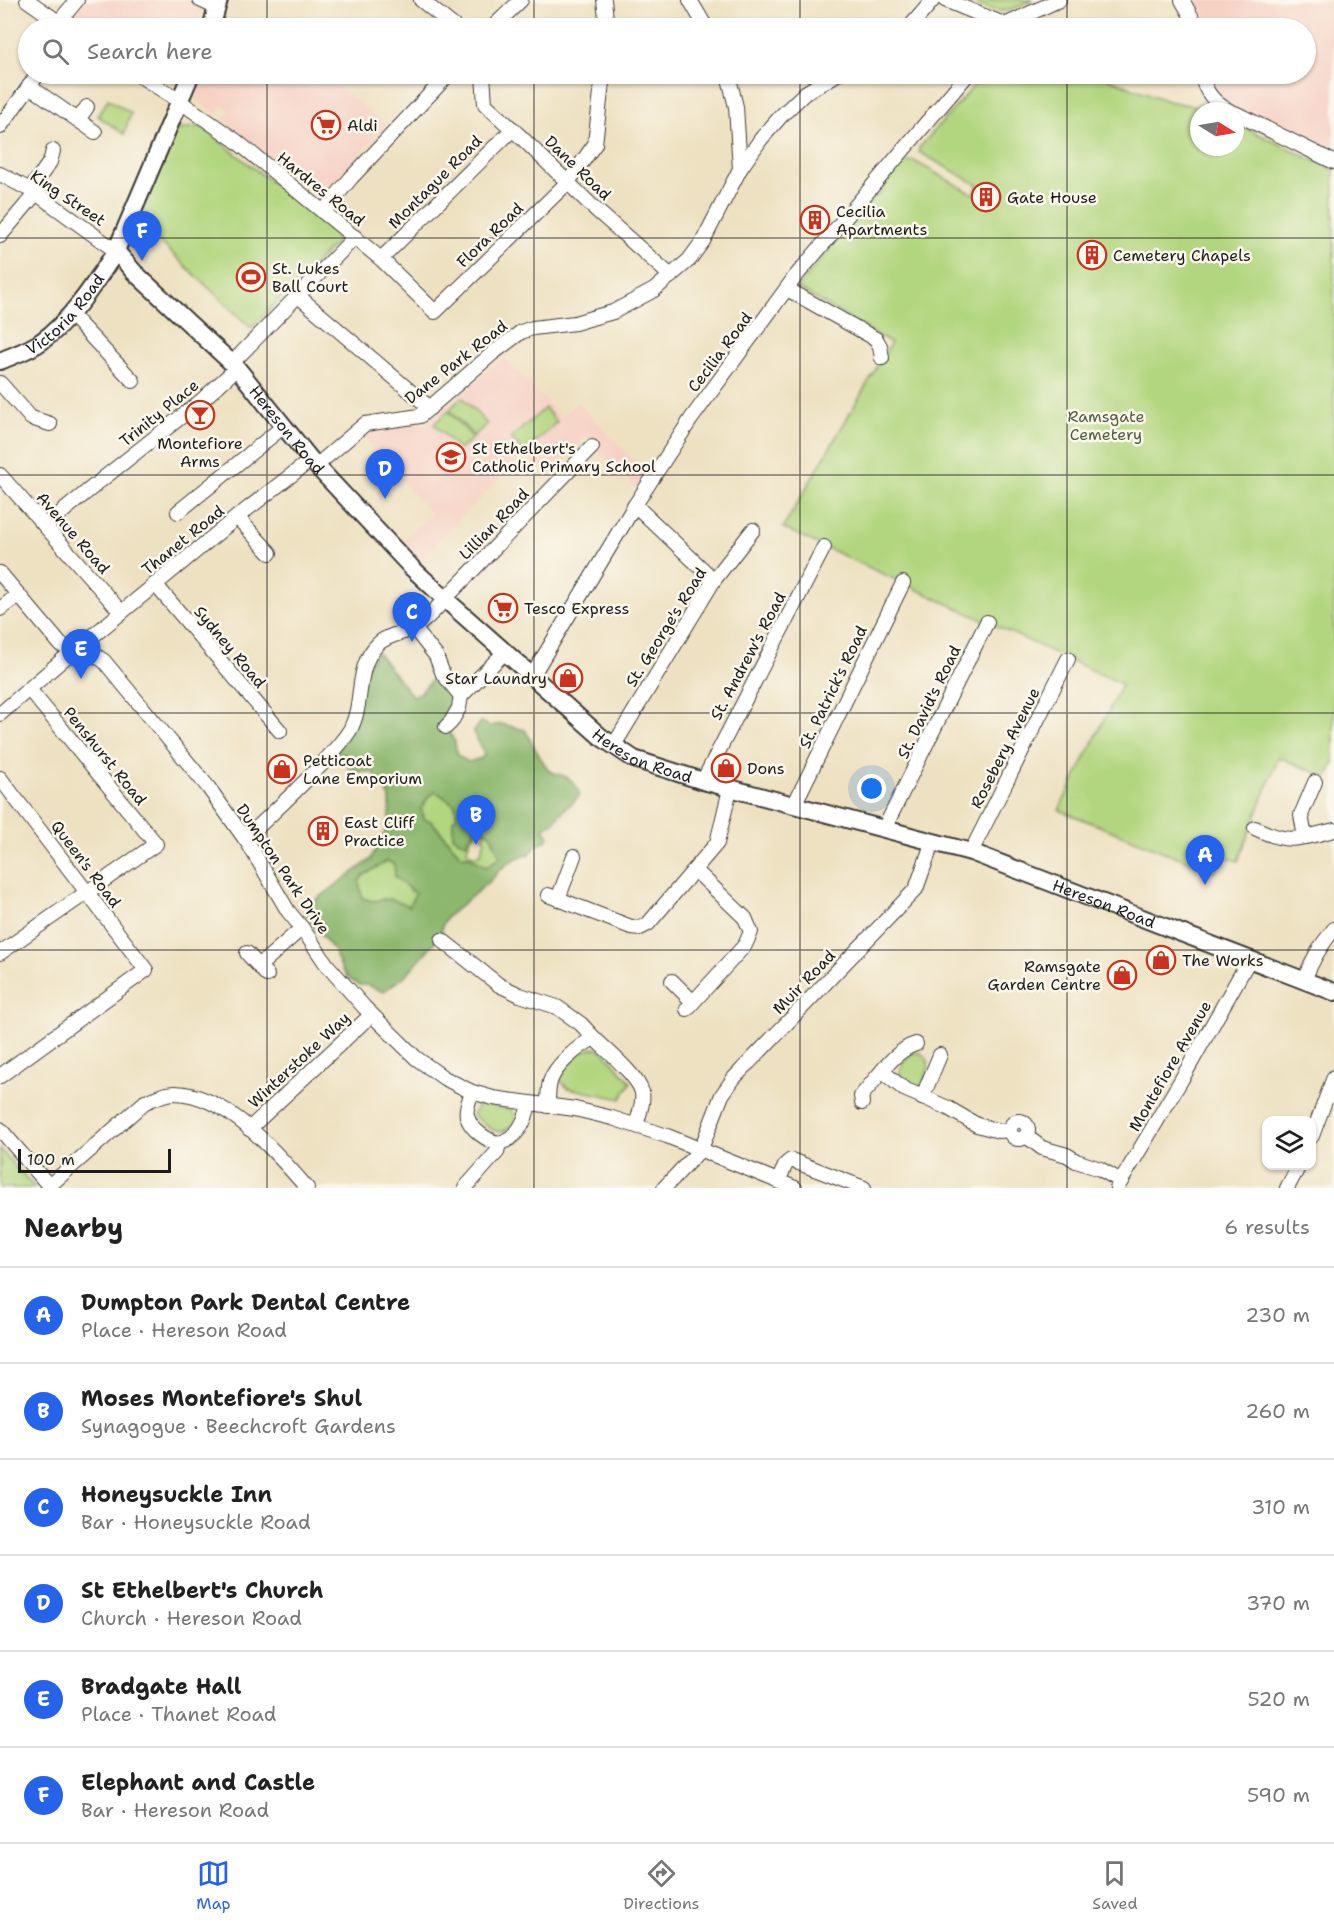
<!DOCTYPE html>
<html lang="en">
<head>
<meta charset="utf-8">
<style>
	body { margin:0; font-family:"Shantell Sans",sans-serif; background:#f6f6f6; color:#222 }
	.controls { position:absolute; right:18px; bottom:18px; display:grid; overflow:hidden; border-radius:12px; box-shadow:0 2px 4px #0004 }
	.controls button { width:54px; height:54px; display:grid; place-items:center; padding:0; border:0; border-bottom:2px solid #e0e0e0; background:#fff; color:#222; font:30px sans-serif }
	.compass { position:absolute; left:1190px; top:102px; width:54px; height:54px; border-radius:50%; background:#fff; box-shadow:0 2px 4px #0004; rotate:101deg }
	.scale { position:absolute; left:18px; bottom:15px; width:153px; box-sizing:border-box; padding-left:6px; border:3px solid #1c1c1c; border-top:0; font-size:16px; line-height:21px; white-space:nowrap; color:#1c1c1c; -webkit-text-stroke:4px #fbf7ec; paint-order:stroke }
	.you { position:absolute; left:872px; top:789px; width:21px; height:21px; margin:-15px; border:4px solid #fff; border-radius:50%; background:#1a73e8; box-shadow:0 0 0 9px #1a73e833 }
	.badge { display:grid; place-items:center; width:39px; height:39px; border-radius:50%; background:#2563eb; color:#fff; font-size:20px; font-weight:700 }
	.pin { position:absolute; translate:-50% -50px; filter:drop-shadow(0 2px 3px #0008) }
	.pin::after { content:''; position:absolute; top:32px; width:21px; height:18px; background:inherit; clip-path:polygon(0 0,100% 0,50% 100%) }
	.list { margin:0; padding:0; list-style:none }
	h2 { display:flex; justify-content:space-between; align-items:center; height:78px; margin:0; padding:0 24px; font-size:26px }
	h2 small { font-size:20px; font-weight:400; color:#767676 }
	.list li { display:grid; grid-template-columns:39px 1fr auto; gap:18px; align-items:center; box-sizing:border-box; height:96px; padding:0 24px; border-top:2px solid #e0e0e0 }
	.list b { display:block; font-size:22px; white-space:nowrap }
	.list p { margin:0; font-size:20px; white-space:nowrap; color:#767676 }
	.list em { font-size:20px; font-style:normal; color:#767676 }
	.icon { flex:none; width:33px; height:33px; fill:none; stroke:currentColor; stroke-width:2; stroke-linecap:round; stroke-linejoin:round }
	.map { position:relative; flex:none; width:1334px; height:1188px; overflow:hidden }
	.search { position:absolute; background:#fff; box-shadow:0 2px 4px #0004; left:18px; right:18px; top:18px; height:66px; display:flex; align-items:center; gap:15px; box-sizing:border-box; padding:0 21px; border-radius:33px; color:#767676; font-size:22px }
	.sheet { height:654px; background:#fff }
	nav { display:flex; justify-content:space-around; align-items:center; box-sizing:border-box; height:84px; border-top:2px solid #e0e0e0; background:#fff; font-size:16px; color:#767676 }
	nav a { display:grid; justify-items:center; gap:3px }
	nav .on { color:#2563eb }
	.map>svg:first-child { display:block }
	.built { fill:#f6d2c5 }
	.green { fill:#b2d67f; stroke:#67794e; stroke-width:1.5; fill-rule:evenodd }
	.forest { fill:#8db76e; stroke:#546a45; stroke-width:1.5; fill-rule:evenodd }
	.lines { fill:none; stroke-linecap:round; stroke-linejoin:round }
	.minor-casing { stroke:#3c3a35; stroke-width:16 }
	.major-casing { stroke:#3c3a35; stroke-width:20 }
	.minor { stroke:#fff; stroke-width:14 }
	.major { stroke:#fff; stroke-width:16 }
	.grid { fill:none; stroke:#1c1c1c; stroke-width:1.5; stroke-opacity:0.55 }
	.labels { text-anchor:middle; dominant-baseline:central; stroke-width:5; stroke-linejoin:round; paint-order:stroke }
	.poi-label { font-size:16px; fill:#1c1c1c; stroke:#fbf7ec; text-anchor:start }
	.street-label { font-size:16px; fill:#1c1c1c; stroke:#fbf7ec }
	.park-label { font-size:16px; fill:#505d3f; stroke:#fbf7ec }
</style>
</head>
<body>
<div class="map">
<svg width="1334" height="1188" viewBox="0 0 1334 1188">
	<rect width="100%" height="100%" fill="#fbf7ec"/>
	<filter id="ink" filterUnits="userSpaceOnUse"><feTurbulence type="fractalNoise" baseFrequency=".0167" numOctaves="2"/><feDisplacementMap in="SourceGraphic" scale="12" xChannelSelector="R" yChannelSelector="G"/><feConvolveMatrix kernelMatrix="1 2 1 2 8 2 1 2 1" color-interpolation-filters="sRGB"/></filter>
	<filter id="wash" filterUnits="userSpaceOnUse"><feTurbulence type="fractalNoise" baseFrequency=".008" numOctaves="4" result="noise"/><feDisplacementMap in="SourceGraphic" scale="24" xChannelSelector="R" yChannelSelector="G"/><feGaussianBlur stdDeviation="1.35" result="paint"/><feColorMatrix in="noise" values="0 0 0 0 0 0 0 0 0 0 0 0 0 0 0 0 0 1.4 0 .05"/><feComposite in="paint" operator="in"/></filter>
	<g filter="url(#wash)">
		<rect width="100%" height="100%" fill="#eee1c1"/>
		<g class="built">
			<polygon points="87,0 193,0 204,9 197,28 86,28 77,23 75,19 75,12"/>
			<polygon points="1189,0 1334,0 1334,155 1234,106 1219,96 1213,86 1208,74 1306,74 1306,28 1200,28"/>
			<polygon points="201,74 322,74 387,125 332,185 307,188 223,120 230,111 223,105 219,110 221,112 217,116 195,99 197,82"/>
			<polygon points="504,357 561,417 578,402 648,474 637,489 586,438 549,478 524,454 419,561 399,542 431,514 361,434 369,430 426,423"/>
		</g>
		<g class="green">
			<path d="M 965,0 L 1033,0 C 999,16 999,13 965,0 Z"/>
			<path d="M 980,74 L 1096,74 L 1168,101 L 1204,108 L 1210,111 L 1199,111 L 1199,147 L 1235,147 L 1235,123 L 1334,170 L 1334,763 L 1327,778 L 1279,757 L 1238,861 L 1222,856 L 1215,872 L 1059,810 L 1122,684 L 783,528 L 891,343 L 797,288 L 844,232 L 848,231 L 850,225 L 873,198 C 882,195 882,191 885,184 C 888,175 904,160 914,161 L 973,194 L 978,185 L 919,152 L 919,148 L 973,87 Z"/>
			<polygon points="108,99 131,113 124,134 98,116"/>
			<polygon points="201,126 335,233 337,239 335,244 251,328 138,221 176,130"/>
			<polygon points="462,397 487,424 474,436 449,410"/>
			<polygon points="545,408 557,422 524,453 511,438"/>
			<polygon points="448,411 473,438 459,450 434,424"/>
			<path d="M 435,791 L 455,805 L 457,816 L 453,820 L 453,835 L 468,838 L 474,829 L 473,821 L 491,835 L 500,857 L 486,867 L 469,856 L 461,856 L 437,827 L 424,819 L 421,808 L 427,799 ZM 477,829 L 485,832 L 483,837 L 485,840 L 480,854 L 476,856 L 468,853 L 467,849 L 472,836 L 475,835 Z"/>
			<polygon points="387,861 394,864 405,885 415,894 409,906 383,899 372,901 362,898 359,881 364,875"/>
			<path d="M 595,1048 L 603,1051 L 631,1082 L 621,1099 L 568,1088 L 557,1078 C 568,1065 577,1050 595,1048 Z"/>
			<path d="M 913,1053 L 921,1053 C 936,1063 925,1076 920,1089 L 900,1080 C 898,1070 904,1057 913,1053 Z"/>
			<path d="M 479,1103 L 512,1110 L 517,1119 C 502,1143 488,1128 473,1115 Z"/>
			<polygon points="0,1149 35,1188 0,1188"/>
		</g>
		<path class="forest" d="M 377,652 L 412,696 L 420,693 L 434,677 L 440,679 L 447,691 L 453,709 L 449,732 L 455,742 L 457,755 L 468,762 L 482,758 L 484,754 L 473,732 L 481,722 L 489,726 L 502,724 L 525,730 C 531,740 544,767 551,772 C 553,773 559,774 561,775 C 572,778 576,785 580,795 C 572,805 558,812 554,823 L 544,828 L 549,836 L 546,841 L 536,846 L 530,854 L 515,859 L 501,869 L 490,881 L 447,917 L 442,926 L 442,934 L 406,975 L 383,992 L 367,985 L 359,985 L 350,980 L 342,970 L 333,949 L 310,922 L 305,908 L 370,860 L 389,825 L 390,797 L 385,789 L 378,786 L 374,772 L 357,772 L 348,767 L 349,756 L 343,754 L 334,755 L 350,714 L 349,707 C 355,696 357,687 354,676 L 359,676 ZM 435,791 L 455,805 L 457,816 L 453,820 L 453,835 L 458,840 L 467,843 L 468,838 L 474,832 L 474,821 L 491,835 L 500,857 L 486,867 L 469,856 L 461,856 L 431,821 L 424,819 L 421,809 L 427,799 ZM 387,861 L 394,864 L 395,877 L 415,894 L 409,906 L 391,899 L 372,901 L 362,898 L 359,881 L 364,875 Z"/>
	</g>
	<g filter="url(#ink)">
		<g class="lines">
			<g class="minor-casing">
				<g id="minor">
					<polyline points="27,0 67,28"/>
					<polyline points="200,0 217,8"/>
					<polyline points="421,0 456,28"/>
					<polyline points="604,0 607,28"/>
					<polyline points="690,0 704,24 708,28"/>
					<polyline points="945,0 1006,25"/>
					<polyline points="1182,0 1191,16 1195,28"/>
					<polyline points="58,23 77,0"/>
					<polyline points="492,28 521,0"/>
					<polyline points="909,28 933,0"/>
					<polyline points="998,28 1059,0"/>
					<polyline points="137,74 172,96 235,140 381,259 435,312 568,182 595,144 603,74"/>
					<polyline points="483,74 485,104 523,139 594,208 671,276"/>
					<polyline points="728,74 736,107 740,169"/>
					<polyline points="812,74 819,74"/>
					<path d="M 1201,74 C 1205,91 1213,103 1230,111"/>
					<polyline points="29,86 95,132"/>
					<polyline points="1235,113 1334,162"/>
					<polyline points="78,120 87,107"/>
					<polyline points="0,127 38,74"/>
					<polyline points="0,174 36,193 116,251"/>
					<polyline points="30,190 50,162 53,151"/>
					<polyline points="323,212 351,178 449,74"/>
					<polyline points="0,236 36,193"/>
					<polyline points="381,259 513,129"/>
					<polyline points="787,289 876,339 880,346 882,358"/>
					<polyline points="297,295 430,408"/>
					<polyline points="70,314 133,381"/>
					<polyline points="232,363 355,237"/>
					<polyline points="0,383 31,418 50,424"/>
					<polyline points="316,466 365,424 420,416 493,353 521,332 533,328 575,323 595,317 613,312 654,290 689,260 703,241 740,169 761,139 781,116 805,93 837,74"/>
					<polyline points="0,475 121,612"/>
					<polyline points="100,481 201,401 237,368"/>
					<polyline points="635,505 714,580"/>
					<polyline points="178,512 284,426"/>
					<polyline points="237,517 270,553"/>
					<polyline points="45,526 94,486"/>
					<polyline points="0,573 61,645 93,654 104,661 208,787 248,843 288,911 302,928 327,965 364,1007 416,1058 444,1078 472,1092 493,1098 575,1109 612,1118 667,1136 795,1188"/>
					<polyline points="155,584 280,731"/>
					<polyline points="0,609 18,595"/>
					<polyline points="414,628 436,656 443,674 461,696"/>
					<polyline points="81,650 88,640 237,517 311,460"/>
					<polyline points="532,676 635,505 691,419 795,277 968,74"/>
					<polyline points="0,714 75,649"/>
					<polyline points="446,727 451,722 459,708 461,696 506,651"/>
					<polyline points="614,745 714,580 753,530"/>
					<polyline points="0,778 146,970 0,1076"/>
					<polyline points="703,781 824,547"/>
					<polyline points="794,805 903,583"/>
					<path d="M 1255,828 C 1290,845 1298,839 1334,830"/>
					<polyline points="884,829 987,622"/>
					<polyline points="1305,837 1301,815 1315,782"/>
					<path d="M 245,839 C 271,815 296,791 321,765 C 331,754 342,743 350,730 C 365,703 354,667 378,644 C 388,634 404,634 415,627 C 427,620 436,609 445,599 L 592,447"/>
					<polyline points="971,852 1068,659"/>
					<polyline points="548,895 631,927 640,928 648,924 717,843 730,789"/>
					<polyline points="558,899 574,856"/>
					<polyline points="442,940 499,985 520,995 557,1007 581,1024 594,1038"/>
					<polyline points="0,953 156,844 29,689"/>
					<polyline points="247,953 267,975"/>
					<polyline points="259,966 302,928"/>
					<polyline points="672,981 692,1001"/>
					<path d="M 1304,981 C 1311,961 1320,946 1334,929"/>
					<polyline points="687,1009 745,945 751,932 745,918 695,870"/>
					<polyline points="883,1072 904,1089 948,1108 977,1125 999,1131 1010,1130"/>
					<path d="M 472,1092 C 470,1099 465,1108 467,1116 C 470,1129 487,1141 499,1143 C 517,1139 526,1121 529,1103"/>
					<polyline points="922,1098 940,1055"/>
					<path d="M 862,1103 L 861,1096 C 876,1080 894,1050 916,1044"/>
					<path d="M 548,1106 C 548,1098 548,1089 550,1082 C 555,1065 579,1046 594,1038 C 607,1051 637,1075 642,1092 C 644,1102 639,1115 636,1125"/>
					<circle cx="1019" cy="1130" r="9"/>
					<polyline points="0,1129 51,1188"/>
					<polyline points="249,1129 371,1015"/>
					<polyline points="1026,1136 1042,1148 1067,1155 1076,1161 1100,1169 1121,1181"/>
					<polyline points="1312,1136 1334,1077"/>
					<polyline points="778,1181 786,1164 791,1160 864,1188"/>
					<path d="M 49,1186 L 145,1102 C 155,1098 164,1093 175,1093 C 226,1094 276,1152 307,1188"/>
					<polyline points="465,1188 497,1152 499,1143"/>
					<polyline points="664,1188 701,1149 722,1095 734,1078 916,889 933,841"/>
					<polyline points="1117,1188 1183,1077 1249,960"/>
					<polyline points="1287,1188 1299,1166"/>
				</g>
			</g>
			<g class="major-casing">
				<g id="major">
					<polyline points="211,28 219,0"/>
					<path id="s1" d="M 116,251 L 134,272 L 237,368 L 311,460 L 412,568 L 454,607 L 601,737 L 634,759 L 703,781 L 971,852 L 1334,992"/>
					<path id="s2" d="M 0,361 C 14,355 30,350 42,341 C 71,321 97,280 116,251 L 191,74"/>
				</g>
			</g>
			<use href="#minor" class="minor"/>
			<use href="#major" class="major"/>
		</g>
	</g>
	<path class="grid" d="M 267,0 L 267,28M 534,0 L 534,28M 800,0 L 800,28M 1067,0 L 1067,28M 267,74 L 267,1188M 534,74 L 534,1188M 800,74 L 800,1188M 1067,74 L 1067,1188M 0,238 L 1334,238M 0,475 L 1334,475M 0,713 L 1334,713M 0,950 L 1334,950"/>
	<defs>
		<g id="supermarket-ring" transform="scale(1.5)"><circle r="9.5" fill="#fbf7ec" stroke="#c8321e" stroke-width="1.5"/><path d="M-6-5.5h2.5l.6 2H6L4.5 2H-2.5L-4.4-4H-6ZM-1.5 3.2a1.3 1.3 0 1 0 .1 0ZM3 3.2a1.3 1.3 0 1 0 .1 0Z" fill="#c8321e"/></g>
		<g id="building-ring" transform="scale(1.5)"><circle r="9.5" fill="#fbf7ec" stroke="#c8321e" stroke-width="1.5"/><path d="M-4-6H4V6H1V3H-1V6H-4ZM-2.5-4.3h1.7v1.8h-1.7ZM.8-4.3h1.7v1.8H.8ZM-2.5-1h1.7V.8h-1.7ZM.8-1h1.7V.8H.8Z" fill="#c8321e"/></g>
		<g id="stadium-ring" transform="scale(1.5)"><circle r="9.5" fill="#fbf7ec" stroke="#c8321e" stroke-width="1.5"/><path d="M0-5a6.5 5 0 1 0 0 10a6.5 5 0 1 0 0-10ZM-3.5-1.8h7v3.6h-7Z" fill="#c8321e"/></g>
		<g id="bar-ring" transform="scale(1.5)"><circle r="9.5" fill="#fbf7ec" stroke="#c8321e" stroke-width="1.5"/><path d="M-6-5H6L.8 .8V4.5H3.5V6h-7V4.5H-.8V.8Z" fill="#c8321e"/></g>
		<g id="school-ring" transform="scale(1.5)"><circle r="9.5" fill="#fbf7ec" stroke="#c8321e" stroke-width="1.5"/><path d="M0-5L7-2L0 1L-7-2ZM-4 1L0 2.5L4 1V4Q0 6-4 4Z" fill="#c8321e"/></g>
		<g id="shop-ring" transform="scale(1.5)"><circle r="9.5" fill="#fbf7ec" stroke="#c8321e" stroke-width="1.5"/><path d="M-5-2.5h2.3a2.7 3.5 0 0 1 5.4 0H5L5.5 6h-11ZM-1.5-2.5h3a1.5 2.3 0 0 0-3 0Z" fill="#c8321e"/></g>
	</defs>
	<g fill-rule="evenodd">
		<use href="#supermarket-ring" x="326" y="125"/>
		<use href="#building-ring" x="986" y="197"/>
		<use href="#building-ring" x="815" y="220"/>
		<use href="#building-ring" x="1092" y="255"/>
		<use href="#stadium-ring" x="251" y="277"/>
		<use href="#bar-ring" x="200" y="415"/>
		<use href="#school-ring" x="451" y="457"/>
		<use href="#supermarket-ring" x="503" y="608"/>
		<use href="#shop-ring" x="568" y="678"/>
		<use href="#shop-ring" x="726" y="768"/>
		<use href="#shop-ring" x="282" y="769"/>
		<use href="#building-ring" x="323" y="831"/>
		<use href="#shop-ring" x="1161" y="960"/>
		<use href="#shop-ring" x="1122" y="975"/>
	</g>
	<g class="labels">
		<g class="poi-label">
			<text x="347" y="125">Aldi</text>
			<text x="1007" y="197">Gate House</text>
			<text x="836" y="211">Cecilia<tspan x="836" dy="18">Apartments</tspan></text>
			<text x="1113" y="255">Cemetery Chapels</text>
			<text x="272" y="268">St. Lukes<tspan x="272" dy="18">Ball Court</tspan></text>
			<text x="200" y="443" text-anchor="middle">Montefiore<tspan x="200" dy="18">Arms</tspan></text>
			<text x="472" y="448">St Ethelbert's<tspan x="472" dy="18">Catholic Primary School</tspan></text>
			<text x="524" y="608">Tesco Express</text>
			<text x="547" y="678" text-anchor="end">Star Laundry</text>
			<text x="303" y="760">Petticoat<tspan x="303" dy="18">Lane Emporium</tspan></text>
			<text x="747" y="768">Dons</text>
			<text x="344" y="822">East Cliff<tspan x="344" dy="18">Practice</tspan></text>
			<text x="1182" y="960">The Works</text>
			<text x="1101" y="966" text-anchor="end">Ramsgate<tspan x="1101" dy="18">Garden Centre</tspan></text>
		</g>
		<g class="street-label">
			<text transform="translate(578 168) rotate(44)">Dane Road</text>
			<text transform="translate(435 182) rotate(-45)">Montague Road</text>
			<text transform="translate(321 189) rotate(39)">Hardres Road</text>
			<text transform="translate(68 198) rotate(34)">King Street</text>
			<text transform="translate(490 235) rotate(-44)">Flora Road</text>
			<text stroke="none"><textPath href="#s2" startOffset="82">Victoria Road</textPath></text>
			<text transform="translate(720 352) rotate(-53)">Cecilia Road</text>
			<text transform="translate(456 362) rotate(-38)">Dane Park Road</text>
			<text transform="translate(159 413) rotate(-39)">Trinity Place</text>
			<text stroke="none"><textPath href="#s1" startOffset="248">Hereson Road</textPath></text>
			<text transform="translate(494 524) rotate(-46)">Lillian Road</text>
			<text transform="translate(73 533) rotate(49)">Avenue Road</text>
			<text transform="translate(183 540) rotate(-39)">Thanet Road</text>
			<text transform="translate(666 627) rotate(-58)">St. George's Road</text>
			<text transform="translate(230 647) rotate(50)">Sydney Road</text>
			<text transform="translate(748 656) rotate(-62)">St. Andrew's Road</text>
			<text transform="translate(833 687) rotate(-64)">St. Patrick's Road</text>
			<text transform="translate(929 702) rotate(-64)">St. David's Road</text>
			<text transform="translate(1005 748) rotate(-63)">Rosebery Avenue</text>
			<text stroke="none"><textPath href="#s1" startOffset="734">Hereson Road</textPath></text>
			<text transform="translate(105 756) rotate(51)">Penshurst Road</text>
			<text transform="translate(86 864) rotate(53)">Queen's Road</text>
			<text transform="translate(283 869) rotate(56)">Dumpton Park Drive</text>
			<text stroke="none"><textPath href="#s1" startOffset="1220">Hereson Road</textPath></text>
			<text transform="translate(804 982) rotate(-46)">Muir Road</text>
			<text transform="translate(299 1060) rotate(-43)">Winterstoke Way</text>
			<text transform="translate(1170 1066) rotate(-60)">Montefiore Avenue</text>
		</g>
		<g class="park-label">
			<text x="1106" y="416">Ramsgate<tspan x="1106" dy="18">Cemetery</tspan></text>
		</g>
	</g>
</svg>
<div class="controls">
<button><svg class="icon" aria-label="layers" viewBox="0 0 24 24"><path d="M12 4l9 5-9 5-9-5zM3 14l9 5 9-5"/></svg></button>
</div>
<svg class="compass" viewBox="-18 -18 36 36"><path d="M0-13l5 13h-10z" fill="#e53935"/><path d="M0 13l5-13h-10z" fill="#767676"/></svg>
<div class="scale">100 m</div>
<div class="you"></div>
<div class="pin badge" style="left:1205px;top:885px">A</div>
<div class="pin badge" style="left:476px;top:845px">B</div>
<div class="pin badge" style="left:412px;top:642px">C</div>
<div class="pin badge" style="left:385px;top:499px">D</div>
<div class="pin badge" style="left:81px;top:679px">E</div>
<div class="pin badge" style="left:142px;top:261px">F</div>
<div class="search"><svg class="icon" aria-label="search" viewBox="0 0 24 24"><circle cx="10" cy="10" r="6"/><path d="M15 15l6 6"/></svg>Search here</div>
</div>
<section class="sheet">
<h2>Nearby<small>6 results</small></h2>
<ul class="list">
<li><span class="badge">A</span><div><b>Dumpton Park Dental Centre</b><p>Place · Hereson Road</p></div><em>230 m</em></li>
<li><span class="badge">B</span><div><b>Moses Montefiore's Shul</b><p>Synagogue · Beechcroft Gardens</p></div><em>260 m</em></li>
<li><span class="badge">C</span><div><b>Honeysuckle Inn</b><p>Bar · Honeysuckle Road</p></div><em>310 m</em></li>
<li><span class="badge">D</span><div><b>St Ethelbert's Church</b><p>Church · Hereson Road</p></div><em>370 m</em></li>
<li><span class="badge">E</span><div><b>Bradgate Hall</b><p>Place · Thanet Road</p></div><em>520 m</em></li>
<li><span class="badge">F</span><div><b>Elephant and Castle</b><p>Bar · Hereson Road</p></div><em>590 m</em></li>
</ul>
</section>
<nav>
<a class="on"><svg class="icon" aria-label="map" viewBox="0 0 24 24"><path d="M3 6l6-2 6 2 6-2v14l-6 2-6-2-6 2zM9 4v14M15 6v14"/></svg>Map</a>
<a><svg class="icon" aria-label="directions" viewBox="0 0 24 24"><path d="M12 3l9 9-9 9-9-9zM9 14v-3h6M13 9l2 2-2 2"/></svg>Directions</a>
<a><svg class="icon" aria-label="saved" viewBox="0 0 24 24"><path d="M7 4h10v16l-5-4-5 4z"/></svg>Saved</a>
</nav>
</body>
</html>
